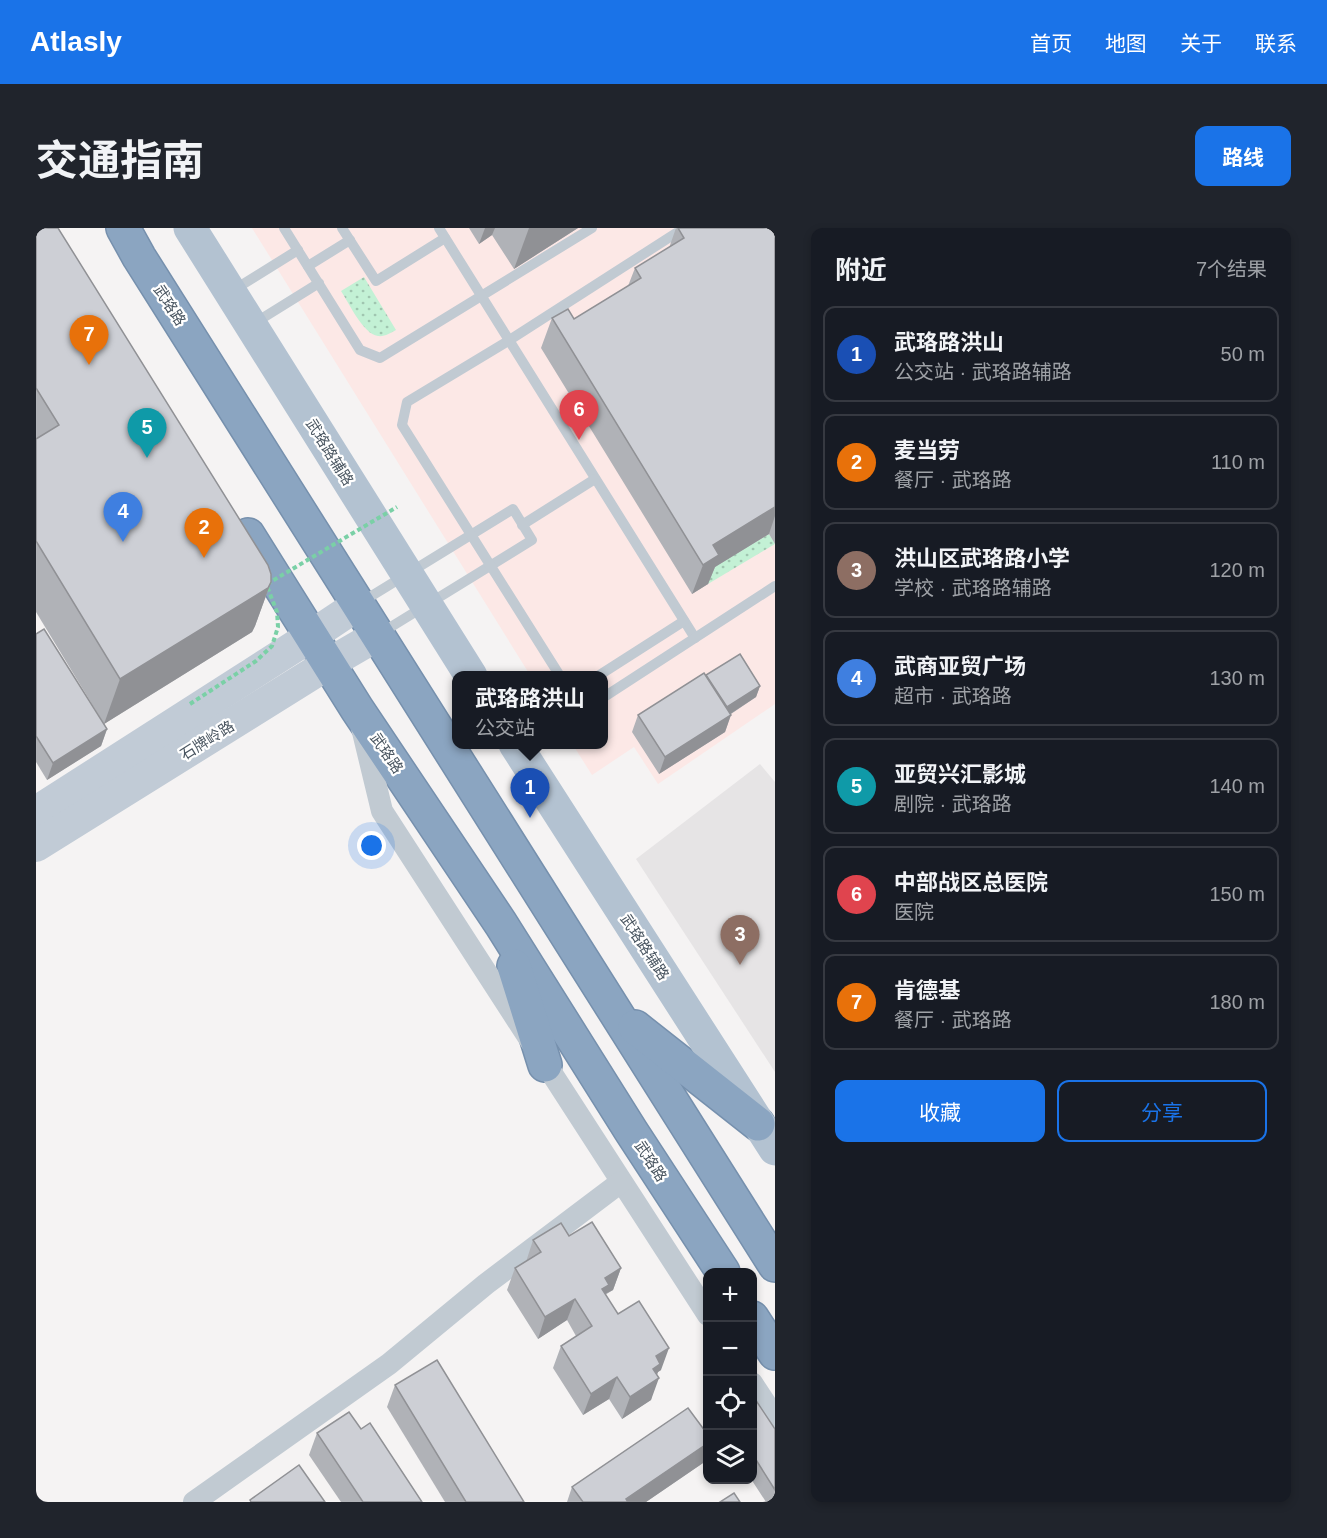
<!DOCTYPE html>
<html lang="zh">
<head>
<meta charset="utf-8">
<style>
	body { margin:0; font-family:Arial,"Noto Sans SC",sans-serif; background:#20242c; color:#f1f3f6 }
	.controls { position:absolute; right:18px; bottom:18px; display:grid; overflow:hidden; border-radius:12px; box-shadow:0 3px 9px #0003 }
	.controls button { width:54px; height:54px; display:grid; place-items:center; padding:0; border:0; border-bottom:2px solid #363941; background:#171b24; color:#f1f3f6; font:30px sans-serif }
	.you { position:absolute; left:336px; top:618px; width:21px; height:21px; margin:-15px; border:4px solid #fff; border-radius:50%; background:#1a73e8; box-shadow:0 0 0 9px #1a73e833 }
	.badge { display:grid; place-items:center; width:39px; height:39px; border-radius:50%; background:#1a73e8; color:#fff; font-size:20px; font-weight:700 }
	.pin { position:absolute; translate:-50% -50px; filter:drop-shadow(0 2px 3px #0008) }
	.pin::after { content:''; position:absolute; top:32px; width:21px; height:18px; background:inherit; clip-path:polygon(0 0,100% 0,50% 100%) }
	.popup { position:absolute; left:416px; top:443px; width:156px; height:78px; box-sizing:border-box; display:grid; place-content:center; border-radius:12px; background:#171b24; filter:drop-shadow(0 2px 4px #0005); font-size:20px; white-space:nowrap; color:#9ea1a6 }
	.popup b { font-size:22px; color:#f1f3f6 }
	.popup::after { content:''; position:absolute; left:50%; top:100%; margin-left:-12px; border:12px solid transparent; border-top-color:#171b24 }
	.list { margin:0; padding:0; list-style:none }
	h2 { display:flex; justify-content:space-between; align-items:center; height:78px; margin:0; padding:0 24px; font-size:26px }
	h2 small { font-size:20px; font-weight:400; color:#9ea1a6 }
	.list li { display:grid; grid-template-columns:39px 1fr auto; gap:18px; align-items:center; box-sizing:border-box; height:96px; margin:0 12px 12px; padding:0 12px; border:2px solid #363941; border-radius:12px }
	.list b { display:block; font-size:22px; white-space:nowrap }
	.list p { margin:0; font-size:20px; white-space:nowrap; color:#9ea1a6 }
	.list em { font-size:20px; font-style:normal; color:#9ea1a6 }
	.actions { display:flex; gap:12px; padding:18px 24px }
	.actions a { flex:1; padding:14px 0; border:2px solid #1a73e8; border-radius:12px; text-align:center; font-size:21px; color:#1a73e8 }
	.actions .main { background:#1a73e8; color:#fff }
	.icon { flex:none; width:33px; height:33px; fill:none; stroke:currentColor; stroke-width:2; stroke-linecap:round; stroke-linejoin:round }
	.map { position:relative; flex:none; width:739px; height:1274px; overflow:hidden; border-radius:12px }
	header { display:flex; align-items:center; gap:36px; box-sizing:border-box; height:84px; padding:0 30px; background:#1a73e8; color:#fff }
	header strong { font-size:28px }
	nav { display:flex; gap:33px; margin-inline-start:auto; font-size:21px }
	.intro { display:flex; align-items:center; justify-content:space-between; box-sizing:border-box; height:144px; padding:0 36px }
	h1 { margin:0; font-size:42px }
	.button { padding:15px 27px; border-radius:12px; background:#1a73e8; color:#fff; font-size:21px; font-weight:700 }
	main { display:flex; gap:36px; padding:0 36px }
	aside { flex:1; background:#171b24; border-radius:12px; box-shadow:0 3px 9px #0003 }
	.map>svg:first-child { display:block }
	.education { fill:#e6e4e5 }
	.medical { fill:#fce8e6 }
	.grass { fill:url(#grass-dots) }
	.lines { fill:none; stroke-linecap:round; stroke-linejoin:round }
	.highway-casing { stroke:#7690ad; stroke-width:36 }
	.lane { stroke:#c1cad2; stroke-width:10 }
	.street { stroke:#c1cad2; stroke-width:22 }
	.secondary { stroke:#c1cbd6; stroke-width:32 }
	.primary { stroke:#b3c2d1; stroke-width:33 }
	.highway { stroke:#8ba5c1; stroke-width:33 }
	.path-bridge { stroke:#7ad0a6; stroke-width:4; stroke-dasharray:4.5 3; stroke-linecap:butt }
	.wall { fill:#b0b2b7 }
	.shaded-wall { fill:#909195 }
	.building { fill:#cdcfd5; stroke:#909195; stroke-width:1.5 }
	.labels { text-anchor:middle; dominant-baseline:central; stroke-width:4.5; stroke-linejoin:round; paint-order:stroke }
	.street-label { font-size:15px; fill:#4a5661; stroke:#fff }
</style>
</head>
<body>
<header>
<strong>Atlasly</strong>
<nav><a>首页</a><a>地图</a><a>关于</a><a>联系</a></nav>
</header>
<div class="intro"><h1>交通指南</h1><a class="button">路线</a></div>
<main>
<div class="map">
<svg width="739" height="1274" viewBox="0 0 739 1274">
	<defs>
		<pattern id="grass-dots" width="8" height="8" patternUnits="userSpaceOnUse" patternTransform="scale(1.5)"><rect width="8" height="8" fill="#c3f1d5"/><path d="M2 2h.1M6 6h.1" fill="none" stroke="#a0c6b0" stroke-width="1.8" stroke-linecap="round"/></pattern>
	</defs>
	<rect width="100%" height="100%" fill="#f5f3f3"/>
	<polygon class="education" points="724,536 739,554 739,844 600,631"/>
	<polygon class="medical" points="216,0 739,0 739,476 622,556 598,519 556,547 537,517 568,516 568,448 494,447"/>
	<g class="grass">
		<path d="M 328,49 L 360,102 C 355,105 348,109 342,108 C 327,106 313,75 305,63 Z"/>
		<polygon points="733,306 739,316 672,356 666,346"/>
	</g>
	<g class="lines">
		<g class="highway-casing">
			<g id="highway">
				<polyline points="87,0 103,29 739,1037"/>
				<polyline points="212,307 321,481 465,696 595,903 687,1044"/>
				<polyline points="478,738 509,837"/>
				<polyline points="599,799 722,896"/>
				<polyline points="716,1090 739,1125"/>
			</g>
		</g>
		<g class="lane">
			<polyline points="248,0 324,122 344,130 556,0"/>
			<polyline points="306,0 340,53 409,10"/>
			<polyline points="403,0 659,410"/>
			<polyline points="272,38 314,12"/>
			<polyline points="196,63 262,22"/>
			<polyline points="217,96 283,55"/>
			<polyline points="486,297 559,251"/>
			<polyline points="324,375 477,281 496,312 345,405"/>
			<polyline points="524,448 366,197 371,174 472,113 648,0"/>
			<polyline points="562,448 648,393"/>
			<polyline points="568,469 739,358"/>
		</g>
		<g class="street">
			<polyline points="326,500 346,583 672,1087"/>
			<polyline points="716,1155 739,1190"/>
			<polyline points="158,1274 353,1136 450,1056 585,954"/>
		</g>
		<g class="secondary">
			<polyline points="0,584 275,408 323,376"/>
			<polyline points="0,618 292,436 342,407"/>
		</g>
		<g class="primary">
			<polyline points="154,0 435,448"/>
			<polyline points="479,516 739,921"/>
		</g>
		<use href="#highway" class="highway"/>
		<g class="path-bridge">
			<polyline points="231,356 361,279"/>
			<polyline points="154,476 220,433 236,418 242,399 241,384 231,358"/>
		</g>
	</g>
	<g class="wall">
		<polygon points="0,0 235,354 219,398 216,404 68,496 0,384"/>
		<polygon points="433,0 542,0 478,41 456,7 443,16"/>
		<polygon points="640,0 739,0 739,316 733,306 679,339 672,356 656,366 505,120 516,90 538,91 592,58 599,40 633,20"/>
		<polygon points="0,406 71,501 65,518 11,552 0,534"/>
		<polygon points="670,447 724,458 720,469 695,486 689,504 623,546 596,504 602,487"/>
		<polygon points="533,1008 585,1040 577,1062 569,1067 582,1086 625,1142 622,1144 621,1146 615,1172 586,1191 573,1171 547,1187 517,1140 525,1118 540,1108 531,1092 502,1111 471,1062 479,1040 490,1034 497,1012"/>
		<polygon points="359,1157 488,1274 409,1274 351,1179"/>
		<polygon points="717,1168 739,1201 739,1274 730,1274 715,1251 717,1251"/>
		<polygon points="325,1201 386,1274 305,1274 273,1227 281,1205"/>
		<polygon points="672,1207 672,1223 667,1235 610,1274 531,1274 536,1259"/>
	</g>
	<g class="shaded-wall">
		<polygon points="449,0 459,0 456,7 443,16"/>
		<polygon points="493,0 542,0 478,41"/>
		<polygon points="739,279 739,288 733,306 679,339 672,356 656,366 667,337 677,317"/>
		<polygon points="235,354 219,398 216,404 68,496 84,451"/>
		<polygon points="724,458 720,469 682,494 687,482"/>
		<polygon points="695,487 689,504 623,546 629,529"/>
		<polygon points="71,501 65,518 11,552 17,535"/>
		<polygon points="585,1040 577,1062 569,1066 558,1083 569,1050"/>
		<polygon points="539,1071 531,1092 502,1111 509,1089"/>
		<polygon points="633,1120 625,1142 622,1144 618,1154 623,1150 615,1172 586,1191 594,1169 620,1128"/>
		<polygon points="581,1149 573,1171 547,1187 555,1166"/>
		<polygon points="672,1215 672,1223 667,1235 610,1274 589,1274 590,1271"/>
	</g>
	<g class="building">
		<polygon points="0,0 22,0 232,337 235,346 235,354 232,360 84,451 0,313 0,211 23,197 0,160"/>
		<polygon points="642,0 739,0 739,279 677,317 683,327 667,337 516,90 532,81 538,91 605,50 599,40 648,10"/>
		<polygon points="8,401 71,501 17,535 0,508 0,406"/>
		<polygon points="704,426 724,458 691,479 670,447"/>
		<polygon points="668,445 695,487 629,529 602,487"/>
		<polygon points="556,994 585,1040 569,1050 573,1057 566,1061 582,1086 603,1073 633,1120 620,1128 624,1136 617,1141 623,1150 594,1169 581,1149 555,1166 525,1118 556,1098 539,1071 509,1089 479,1040 505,1024 497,1012 525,995 533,1008"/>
		<polygon points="401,1132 488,1274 430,1274 359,1157"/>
		<polygon points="717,1168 739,1201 739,1262 717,1227"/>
		<polygon points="652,1180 672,1207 672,1215 590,1271 592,1274 547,1274 536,1259"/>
		<polygon points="313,1184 325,1201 334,1195 386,1274 327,1274 281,1205"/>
		<polygon points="263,1237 289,1274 215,1274 214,1272"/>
		<polygon points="698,1265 704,1274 684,1274"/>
	</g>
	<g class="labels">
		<g class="street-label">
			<text transform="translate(134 77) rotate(57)">武珞路</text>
			<text transform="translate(294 224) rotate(58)">武珞路辅路</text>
			<text transform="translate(171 512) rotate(-32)">石牌岭路</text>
			<text transform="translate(351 525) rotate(56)">武珞路</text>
			<text transform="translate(609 719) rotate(57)">武珞路辅路</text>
			<text transform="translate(615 933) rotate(57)">武珞路</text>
		</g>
	</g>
</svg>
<div class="controls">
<button>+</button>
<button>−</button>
<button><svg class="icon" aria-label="locate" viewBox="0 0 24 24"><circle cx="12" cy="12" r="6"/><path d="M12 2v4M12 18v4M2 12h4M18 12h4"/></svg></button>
<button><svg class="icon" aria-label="layers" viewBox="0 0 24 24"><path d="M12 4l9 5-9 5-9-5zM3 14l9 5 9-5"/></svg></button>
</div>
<div class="you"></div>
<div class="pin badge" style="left:494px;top:590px;background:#1a4fb4">1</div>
<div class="popup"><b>武珞路洪山</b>公交站</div>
<div class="pin badge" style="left:168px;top:330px;background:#e8710a">2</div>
<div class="pin badge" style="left:704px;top:737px;background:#8d6e63">3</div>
<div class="pin badge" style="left:87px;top:314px;background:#3f7fe0">4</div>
<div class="pin badge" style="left:111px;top:230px;background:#0f9aa8">5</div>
<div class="pin badge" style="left:543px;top:212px;background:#e0444e">6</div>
<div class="pin badge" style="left:53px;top:137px;background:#e8710a">7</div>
</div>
<aside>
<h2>附近<small>7个结果</small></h2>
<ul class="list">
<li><span class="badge" style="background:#1a4fb4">1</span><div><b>武珞路洪山</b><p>公交站 · 武珞路辅路</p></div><em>50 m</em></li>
<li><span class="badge" style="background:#e8710a">2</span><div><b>麦当劳</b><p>餐厅 · 武珞路</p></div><em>110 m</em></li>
<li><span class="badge" style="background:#8d6e63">3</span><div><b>洪山区武珞路小学</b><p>学校 · 武珞路辅路</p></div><em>120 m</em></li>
<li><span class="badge" style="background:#3f7fe0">4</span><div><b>武商亚贸广场</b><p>超市 · 武珞路</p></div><em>130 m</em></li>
<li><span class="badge" style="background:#0f9aa8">5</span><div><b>亚贸兴汇影城</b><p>剧院 · 武珞路</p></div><em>140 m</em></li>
<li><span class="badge" style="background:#e0444e">6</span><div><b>中部战区总医院</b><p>医院</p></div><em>150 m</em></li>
<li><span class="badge" style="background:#e8710a">7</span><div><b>肯德基</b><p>餐厅 · 武珞路</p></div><em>180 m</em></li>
</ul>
<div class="actions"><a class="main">收藏</a><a>分享</a></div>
</aside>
</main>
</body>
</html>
